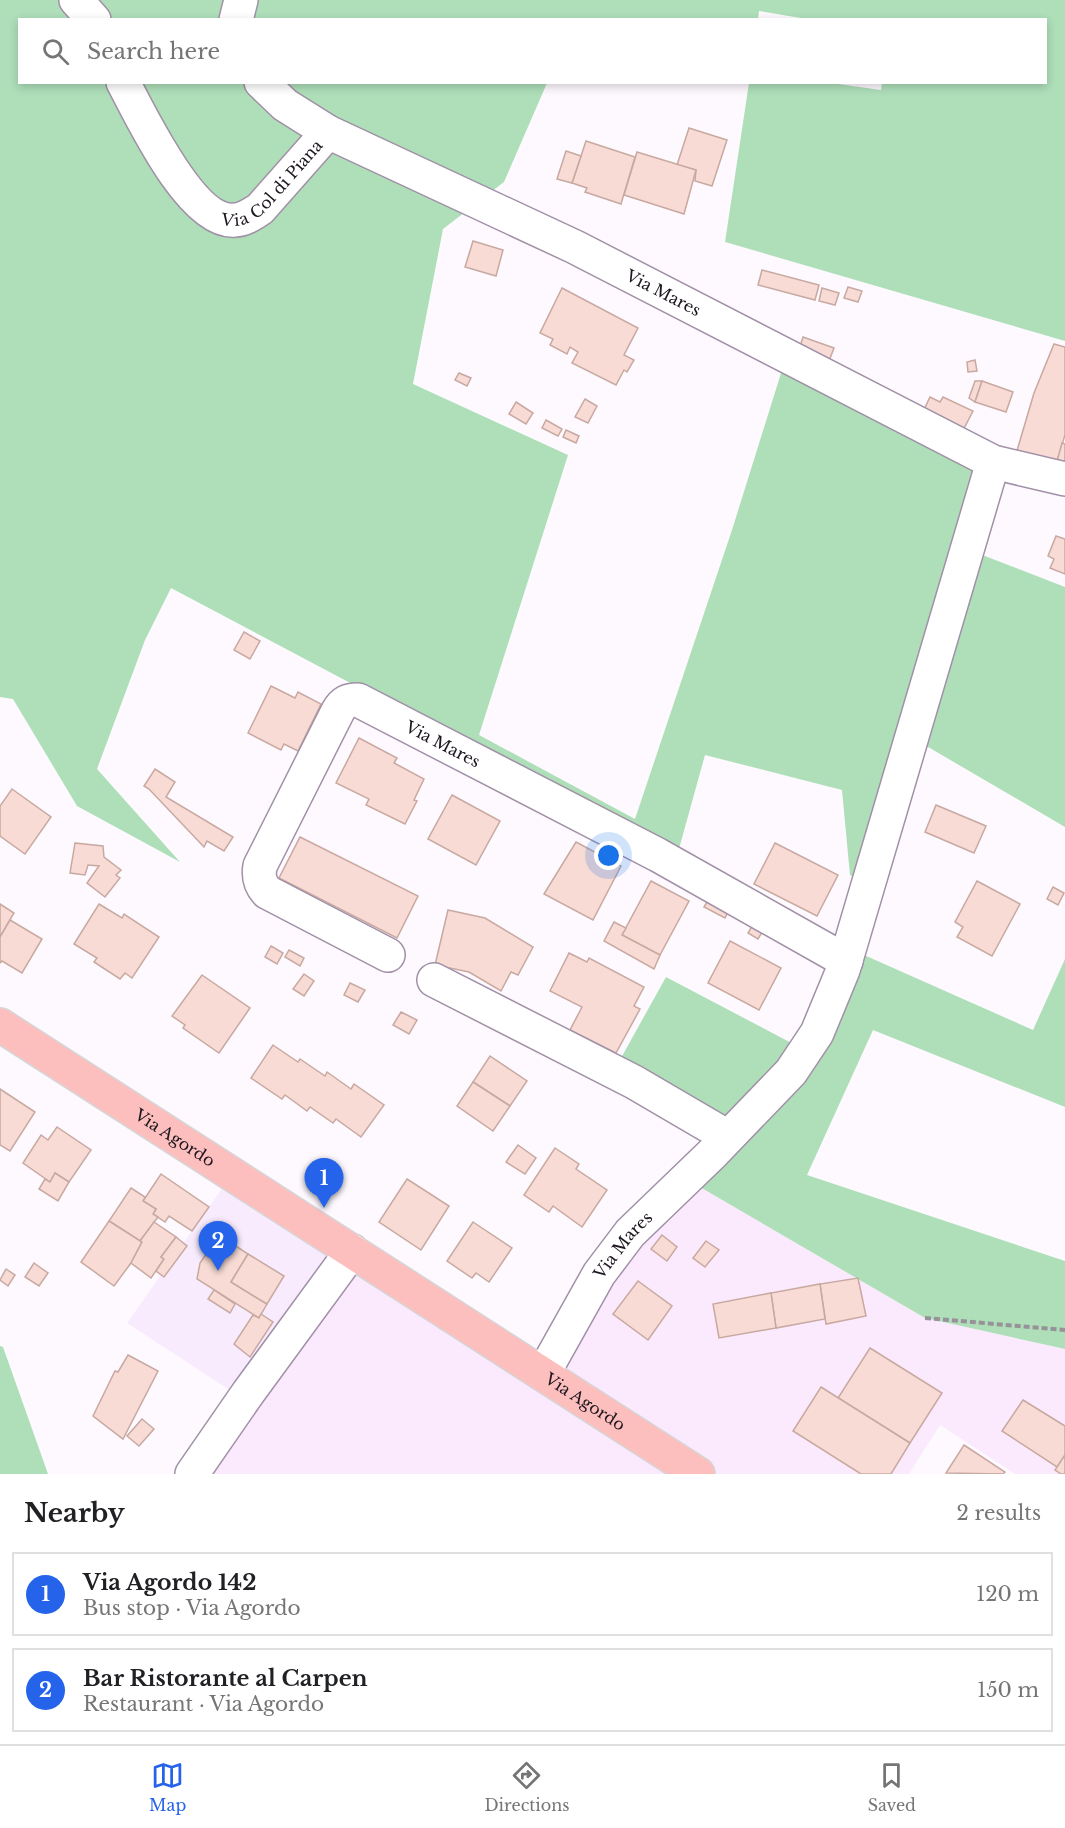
<!DOCTYPE html>
<html lang="en">
<head>
<meta charset="utf-8">
<style>
	body { margin:0; font-family:"Libre Baskerville",serif; background:#f2f2f2; color:#202124 }
	.you { position:absolute; left:609px; top:856px; width:21px; height:21px; margin:-15px; border:4px solid #fff; border-radius:50%; background:#1a73e8; box-shadow:0 0 0 9px #1a73e833 }
	.badge { display:grid; place-items:center; width:39px; height:39px; border-radius:50%; background:#2563eb; color:#fff; font-size:20px; font-weight:700 }
	.pin { position:absolute; translate:-50% -50px; filter:drop-shadow(0 2px 3px #0008) }
	.pin::after { content:''; position:absolute; top:32px; width:21px; height:18px; background:inherit; clip-path:polygon(0 0,100% 0,50% 100%) }
	.list { margin:0; padding:0; list-style:none }
	h2 { display:flex; justify-content:space-between; align-items:center; height:78px; margin:0; padding:0 24px; font-size:26px }
	h2 small { font-size:20px; font-weight:400; color:#757577 }
	.list li { display:grid; grid-template-columns:39px 1fr auto; gap:18px; align-items:center; box-sizing:border-box; height:84px; margin:0 12px 12px; padding:0 12px; border:2px solid #e0e0e0; border-radius:0px }
	.list b { display:block; font-size:22px; white-space:nowrap }
	.list p { margin:0; font-size:20px; white-space:nowrap; color:#757577 }
	.list em { font-size:20px; font-style:normal; color:#757577 }
	.icon { flex:none; width:33px; height:33px; fill:none; stroke:currentColor; stroke-width:2; stroke-linecap:round; stroke-linejoin:round }
	.map { position:relative; flex:none; width:1065px; height:1474px; overflow:hidden }
	.search { position:absolute; background:#fff; box-shadow:0 3px 9px #0003; left:18px; right:18px; top:18px; height:66px; display:flex; align-items:center; gap:15px; box-sizing:border-box; padding:0 21px; border-radius:0px; color:#757577; font-size:22px }
	.sheet { height:270px; background:#fff }
	nav { display:flex; justify-content:space-around; align-items:center; box-sizing:border-box; height:84px; border-top:2px solid #e0e0e0; background:#fff; font-size:16px; color:#757577 }
	nav a { display:grid; justify-items:center; gap:3px }
	nav .on { color:#2563eb }
	.map>svg:first-child { display:block }
	.built { fill:#f8ebfe }
	.industrial { fill:#fbeafd }
	.green { fill:#aedfb9 }
	.building { fill:#f7dbd4; stroke:#c8a9a1; stroke-width:1.5 }
	.lines { fill:none; stroke-linecap:round; stroke-linejoin:round }
	.minor-casing { stroke:#a190a7; stroke-width:36 }
	.major-casing { stroke:#d6d5d7; stroke-width:36 }
	.path { stroke:#979299; stroke-width:4; stroke-dasharray:6 3; stroke-linecap:butt }
	.minor { stroke:#fff; stroke-width:33 }
	.major { stroke:#fdbfbd; stroke-width:33 }
	.labels { text-anchor:middle; dominant-baseline:central; stroke-width:6; stroke-linejoin:round; paint-order:stroke }
	.street-label { font-size:16px; fill:#1e1720; stroke:#fff }
</style>
</head>
<body>
<div class="map">
<svg width="1065" height="1474" viewBox="0 0 1065 1474">
	<rect width="100%" height="100%" fill="#fdf9fe"/>
	<polygon class="built" points="228,1180 354,1261 251,1404 127,1323"/>
	<polygon class="industrial" points="693,1183 925,1318 1065,1349 1065,1474 1015,1474 940,1425 909,1474 203,1474 354,1261 547,1384 635,1237"/>
	<g class="green">
		<polygon points="0,0 1065,0 1065,341 725,242 749,83 824,82 881,90 882,82 1046,82 1046,20 813,20 759,11 758,20 20,20 20,82 547,83 504,182 443,229 413,384 568,455 479,735 635,819 732,530 782,370 998,453 972,551 1065,587 1065,827 923,744 874,888 850,875 842,790 705,755 677,856 171,588 145,640 97,769 180,862 77,806 13,699 0,697"/>
		<polygon points="855,951 1033,1030 1065,959 1065,1107 873,1030 807,1175 1065,1261 1065,1349 925,1318 693,1183 734,1145 611,1076 666,977 816,1056"/>
		<polygon points="0,1346 3,1347 48,1474 0,1474"/>
	</g>
	<g class="building">
		<polygon points="689,128 727,140 712,186 695,181 696,170 677,165"/>
		<polygon points="586,141 635,157 621,204 585,192 587,188 572,183"/>
		<polygon points="566,151 581,156 572,183 557,179"/>
		<polygon points="637,152 696,170 684,214 624,195"/>
		<polygon points="473,241 503,250 496,276 465,267"/>
		<polygon points="762,270 819,285 815,300 758,285"/>
		<polygon points="848,287 862,291 858,302 844,298"/>
		<polygon points="562,288 638,328 624,355 634,360 627,372 624,370 616,385 572,363 578,352 570,347 567,354 550,345 553,339 540,333"/>
		<polygon points="822,288 839,293 835,305 819,301"/>
		<polygon points="803,337 834,348 829,361 799,350"/>
		<polygon points="1054,344 1065,347 1065,435 1056,465 1016,454 1034,393"/>
		<polygon points="975,360 977,371 968,372 967,362"/>
		<polygon points="459,373 471,378 467,386 455,380"/>
		<polygon points="975,381 982,381 975,402 969,398"/>
		<polygon points="982,381 1013,392 1006,412 975,402"/>
		<polygon points="930,397 940,402 943,397 973,411 959,438 920,418"/>
		<polygon points="585,399 597,406 588,423 575,417"/>
		<polygon points="516,402 533,413 526,424 509,414"/>
		<polygon points="546,420 562,429 558,436 542,428"/>
		<polygon points="566,430 579,436 576,443 563,437"/>
		<polygon points="1062,443 1065,444 1065,468 1056,465"/>
		<polygon points="1056,536 1065,539 1065,574 1050,568 1054,559 1048,556"/>
		<polygon points="244,632 260,641 250,659 234,650"/>
		<polygon points="271,686 295,698 298,692 321,704 298,751 284,744 281,750 248,733"/>
		<polygon points="359,738 397,758 394,763 424,779 414,800 417,801 405,824 366,805 369,799 336,783"/>
		<polygon points="155,769 175,782 166,797 233,837 224,851 207,841 204,847 149,789 144,786"/>
		<polygon points="12,789 51,817 25,854 0,836 0,806"/>
		<polygon points="452,795 500,821 476,865 428,839"/>
		<polygon points="936,805 986,826 974,853 925,832"/>
		<polygon points="300,837 418,896 397,938 279,878"/>
		<polygon points="576,842 621,866 593,920 544,894"/>
		<polygon points="75,843 103,846 104,857 121,870 116,875 120,878 105,897 87,883 99,866 88,865 85,875 70,873"/>
		<polygon points="775,843 838,875 817,916 754,884"/>
		<polygon points="651,881 689,901 660,955 622,935"/>
		<polygon points="977,881 1020,904 992,956 957,937 963,927 955,922"/>
		<polygon points="1053,887 1064,893 1058,905 1047,899"/>
		<polygon points="711,895 731,906 725,918 704,907"/>
		<polygon points="0,904 14,913 0,937"/>
		<polygon points="99,904 122,918 124,914 159,937 132,978 125,973 120,979 94,962 97,958 74,944"/>
		<polygon points="448,910 485,918 533,947 518,975 511,972 501,991 469,972 435,965"/>
		<polygon points="10,920 42,939 22,973 2,961 0,963 0,937"/>
		<polygon points="755,921 765,927 758,939 748,933"/>
		<polygon points="614,922 626,928 622,935 660,955 654,969 604,941"/>
		<polygon points="730,941 781,968 759,1010 708,983"/>
		<polygon points="271,946 283,953 277,964 265,957"/>
		<polygon points="289,950 304,958 300,966 285,957"/>
		<polygon points="569,953 587,962 589,958 644,987 634,1006 640,1009 616,1053 570,1030 582,1007 550,991"/>
		<polygon points="304,974 314,981 304,996 293,989"/>
		<polygon points="202,975 250,1008 219,1053 183,1028 185,1025 172,1016"/>
		<polygon points="350,983 365,990 358,1002 344,995"/>
		<polygon points="401,1012 417,1020 409,1034 393,1025"/>
		<polygon points="273,1045 298,1062 300,1059 325,1076 327,1072 351,1089 354,1084 384,1105 361,1137 336,1119 333,1123 310,1107 307,1111 285,1095 282,1099 251,1078"/>
		<polygon points="490,1056 527,1081 510,1106 473,1082"/>
		<polygon points="473,1082 510,1106 493,1131 457,1106"/>
		<polygon points="0,1089 35,1112 10,1151 0,1145"/>
		<polygon points="57,1127 91,1150 69,1182 55,1173 50,1182 23,1163 41,1135 48,1140"/>
		<polygon points="518,1145 536,1158 525,1174 506,1162"/>
		<polygon points="555,1148 579,1164 576,1169 607,1190 582,1227 553,1206 549,1212 524,1195"/>
		<polygon points="55,1173 69,1182 58,1201 39,1189 45,1179 50,1182"/>
		<polygon points="161,1174 209,1207 192,1231 169,1216 165,1222 153,1214 156,1209 143,1201"/>
		<polygon points="407,1179 449,1206 421,1250 379,1222"/>
		<polygon points="131,1188 145,1197 143,1201 156,1209 153,1214 158,1217 140,1241 109,1221"/>
		<polygon points="109,1221 142,1242 131,1263 114,1286 81,1262"/>
		<polygon points="154,1222 176,1237 161,1257 164,1259 151,1278 131,1263 142,1242 140,1241"/>
		<polygon points="473,1222 512,1248 489,1282 476,1273 472,1278 447,1261"/>
		<polygon points="219,1235 248,1254 231,1282 267,1304 259,1318 197,1279 200,1263"/>
		<polygon points="662,1235 677,1247 667,1261 651,1249"/>
		<polygon points="176,1237 187,1246 164,1277 156,1271 164,1259 161,1257"/>
		<polygon points="706,1241 719,1250 705,1267 693,1258"/>
		<polygon points="248,1254 284,1276 267,1304 231,1282"/>
		<polygon points="34,1263 48,1273 39,1286 25,1277"/>
		<polygon points="6,1269 15,1275 8,1286 0,1280"/>
		<polygon points="858,1278 866,1316 826,1324 820,1284"/>
		<polygon points="638,1281 672,1306 648,1340 613,1314"/>
		<polygon points="820,1284 825,1319 776,1328 771,1293"/>
		<polygon points="214,1290 235,1304 230,1313 208,1299"/>
		<polygon points="771,1293 776,1328 719,1338 713,1304"/>
		<polygon points="261,1314 273,1322 250,1357 234,1344 253,1315 259,1318"/>
		<polygon points="870,1348 942,1393 910,1443 838,1398"/>
		<polygon points="128,1355 158,1371 123,1439 93,1416 115,1371 118,1372"/>
		<polygon points="821,1387 910,1443 891,1474 861,1474 793,1431"/>
		<polygon points="1023,1400 1065,1426 1065,1455 1057,1467 1002,1431"/>
		<polygon points="142,1419 154,1429 139,1446 127,1436"/>
		<polygon points="964,1445 1005,1472 1003,1474 946,1473"/>
		<polygon points="1065,1455 1065,1474 1061,1474 1055,1470"/>
	</g>
	<g class="lines">
		<g class="minor-casing">
			<g id="minor">
				<polyline points="76,0 94,20"/>
				<polyline points="236,20 241,0"/>
				<path id="s1" d="M 123,82 C 141,116 192,225 235,220 C 244,220 252,214 260,209 L 328,132"/>
				<path id="s2" d="M 261,82 L 285,105 L 328,132 L 575,247 L 993,462 L 1065,479"/>
				<path id="s3" d="M 388,955 L 267,892 C 260,884 258,877 260,866 L 338,711 C 343,702 348,700 358,700 L 658,855 L 846,961"/>
				<polyline points="434,980 634,1082 728,1137"/>
				<path id="s4" d="M 543,1374 L 599,1274 L 630,1233 L 713,1153 L 791,1072 L 817,1033 L 843,970 L 993,462"/>
				<polyline points="192,1474 248,1393 352,1251"/>
			</g>
		</g>
		<g class="major-casing">
			<g id="major">
				<path id="s5" d="M 0,1025 L 698,1474"/>
			</g>
		</g>
		<polyline class="path" points="925,1318 1065,1330"/>
		<use href="#minor" class="minor"/>
		<use href="#major" class="major"/>
	</g>
	<g class="labels">
		<g class="street-label">
			<text stroke="none"><textPath href="#s1" startOffset="236">Via Col di Piana</textPath></text>
			<text stroke="none"><textPath href="#s2" startOffset="456">Via Mares</textPath></text>
			<text stroke="none"><textPath href="#s3" startOffset="458">Via Mares</textPath></text>
			<text stroke="none"><textPath href="#s5" startOffset="208">Via Agordo</textPath></text>
			<text stroke="none"><textPath href="#s4" startOffset="152">Via Mares</textPath></text>
			<text stroke="none"><textPath href="#s5" startOffset="696">Via Agordo</textPath></text>
		</g>
	</g>
</svg>
<div class="you"></div>
<div class="pin badge" style="left:324px;top:1208px">1</div>
<div class="pin badge" style="left:218px;top:1271px">2</div>
<div class="search"><svg class="icon" aria-label="search" viewBox="0 0 24 24"><circle cx="10" cy="10" r="6"/><path d="M15 15l6 6"/></svg>Search here</div>
</div>
<section class="sheet">
<h2>Nearby<small>2 results</small></h2>
<ul class="list">
<li><span class="badge">1</span><div><b>Via Agordo 142</b><p>Bus stop · Via Agordo</p></div><em>120 m</em></li>
<li><span class="badge">2</span><div><b>Bar Ristorante al Carpen</b><p>Restaurant · Via Agordo</p></div><em>150 m</em></li>
</ul>
</section>
<nav>
<a class="on"><svg class="icon" aria-label="map" viewBox="0 0 24 24"><path d="M3 6l6-2 6 2 6-2v14l-6 2-6-2-6 2zM9 4v14M15 6v14"/></svg>Map</a>
<a><svg class="icon" aria-label="directions" viewBox="0 0 24 24"><path d="M12 3l9 9-9 9-9-9zM9 14v-3h6M13 9l2 2-2 2"/></svg>Directions</a>
<a><svg class="icon" aria-label="saved" viewBox="0 0 24 24"><path d="M7 4h10v16l-5-4-5 4z"/></svg>Saved</a>
</nav>
</body>
</html>
